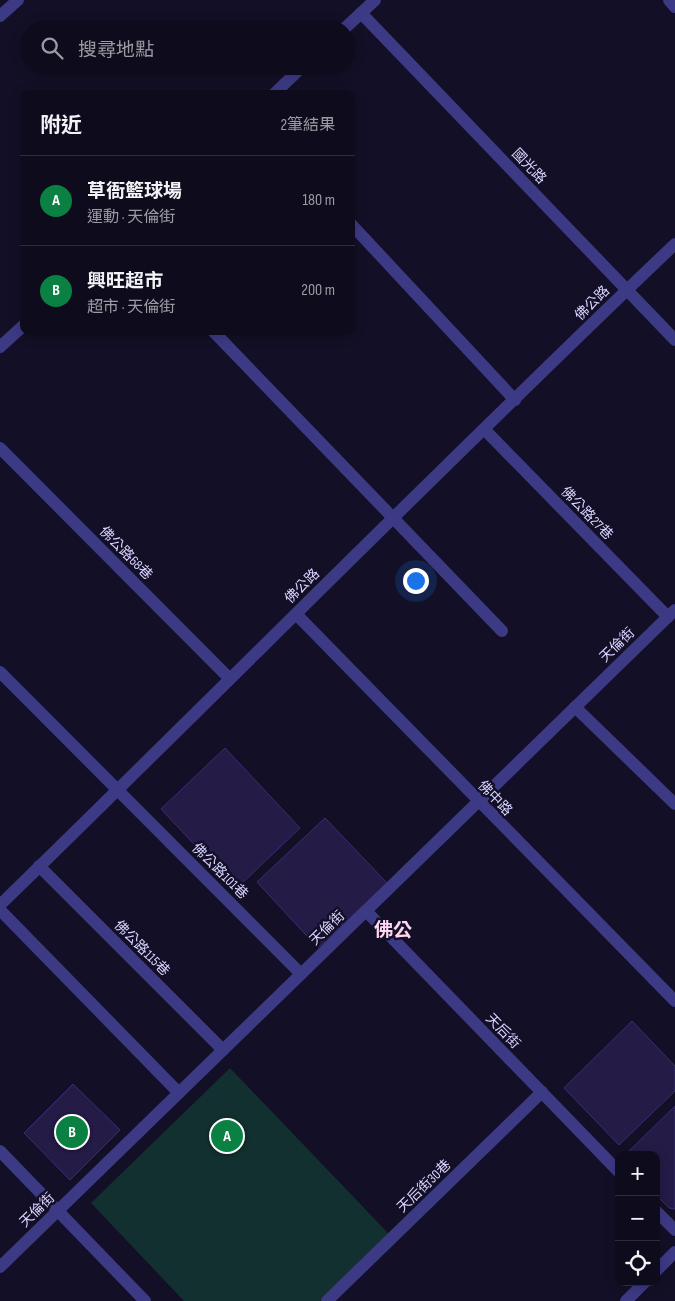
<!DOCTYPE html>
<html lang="zh-TW">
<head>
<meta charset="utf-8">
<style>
	body { margin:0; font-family:"Sofia Sans Condensed","Noto Sans TC",sans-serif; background:#1c1929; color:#f1f3f6 }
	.controls { position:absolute; right:15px; bottom:15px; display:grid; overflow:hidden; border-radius:10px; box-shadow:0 2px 12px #0003 }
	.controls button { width:45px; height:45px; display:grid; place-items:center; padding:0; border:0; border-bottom:1px solid #2e2b3b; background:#0e0b1c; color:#f1f3f6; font:25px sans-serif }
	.you { position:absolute; left:415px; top:580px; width:18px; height:18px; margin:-12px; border:4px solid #fff; border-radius:50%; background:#1a73e8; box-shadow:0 0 0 8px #1a73e833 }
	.badge { display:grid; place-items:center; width:32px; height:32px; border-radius:50%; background:#0b8043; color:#fff; font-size:16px; font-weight:700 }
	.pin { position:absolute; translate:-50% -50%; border:2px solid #fff; box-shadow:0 1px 5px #0006 }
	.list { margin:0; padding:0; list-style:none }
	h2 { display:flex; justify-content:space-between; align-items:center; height:65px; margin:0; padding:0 20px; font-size:21px }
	h2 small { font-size:16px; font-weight:400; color:#9b9ba3 }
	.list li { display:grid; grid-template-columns:32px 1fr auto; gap:15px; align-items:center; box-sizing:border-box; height:90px; padding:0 20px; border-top:1px solid #2e2b3b }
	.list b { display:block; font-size:19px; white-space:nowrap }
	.list p { margin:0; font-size:16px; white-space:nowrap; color:#9b9ba3 }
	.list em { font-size:16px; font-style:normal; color:#9b9ba3 }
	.icon { flex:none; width:28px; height:28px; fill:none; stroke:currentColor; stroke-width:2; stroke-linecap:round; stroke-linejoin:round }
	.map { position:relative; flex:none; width:675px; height:1301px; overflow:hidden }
	.search { position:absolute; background:#0e0b1c; box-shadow:0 2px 12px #0003; left:20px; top:20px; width:335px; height:55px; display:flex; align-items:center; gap:12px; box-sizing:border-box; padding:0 18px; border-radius:28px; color:#9b9ba3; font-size:19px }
	.panel { position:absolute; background:#0e0b1c; box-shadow:0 2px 12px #0003; left:20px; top:90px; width:335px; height:245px; border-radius:10px }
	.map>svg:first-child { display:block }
	.green { fill:#12302f }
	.building { fill:#241b47; stroke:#3b2d73 }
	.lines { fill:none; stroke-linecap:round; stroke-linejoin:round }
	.minor { stroke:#3d3a85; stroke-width:12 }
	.labels { text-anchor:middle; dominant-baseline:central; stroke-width:5; stroke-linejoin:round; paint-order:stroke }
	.street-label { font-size:14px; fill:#d9d4ff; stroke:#130f26 }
	.district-label { font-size:19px; font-weight:bold; fill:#ffd6f0; stroke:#130f26 }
</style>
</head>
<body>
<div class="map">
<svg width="675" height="1301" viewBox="0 0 675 1301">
	<rect width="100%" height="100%" fill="#130f26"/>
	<polygon class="green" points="230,1068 389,1234 320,1301 184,1301 91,1203"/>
	<g class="building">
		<polygon points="225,748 300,828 236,889 161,809"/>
		<polygon points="325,818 387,883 318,948 257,882"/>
		<polygon points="632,1021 675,1066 675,1091 619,1145 564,1088"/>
		<polygon points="73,1084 120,1130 70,1180 24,1133"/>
		<polygon points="675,1106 675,1209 669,1208 656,1195 656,1155 625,1155"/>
	</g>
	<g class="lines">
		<g class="minor">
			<polyline points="669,0 675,7"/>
			<polyline points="361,13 675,340"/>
			<polyline points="0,16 18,0"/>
			<polyline points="344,29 375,0"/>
			<polyline points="274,94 303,66"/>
			<polyline points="351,224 515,400"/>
			<polyline points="213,331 502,631"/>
			<polyline points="0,347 24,325"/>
			<polyline points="484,429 668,617"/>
			<polyline points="0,448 230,679"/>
			<polyline points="296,614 675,1001"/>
			<polyline points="0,672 301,974"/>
			<polyline points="575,707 675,804"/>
			<polyline points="39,866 223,1050"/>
			<path d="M 0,905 C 226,685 447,461 675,244"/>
			<polyline points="0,910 179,1093"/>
			<polyline points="366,911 619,1172"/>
			<polyline points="0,1151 145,1301"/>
			<polyline points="656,1211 675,1230"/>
			<polyline points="0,1267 675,610"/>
			<polyline points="656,1271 675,1252"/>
			<polyline points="327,1301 542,1092"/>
			<polyline points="626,1301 645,1282"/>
		</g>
	</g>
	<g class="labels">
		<g class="street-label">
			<text transform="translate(529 166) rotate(46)">國光路</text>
			<text transform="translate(592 303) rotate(-45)">佛公路</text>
			<text transform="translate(587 513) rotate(46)">佛公路27巷</text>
			<text transform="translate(126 553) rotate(45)">佛公路68巷</text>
			<text transform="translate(302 586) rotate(-45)">佛公路</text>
			<text transform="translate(617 645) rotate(-44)">天倫街</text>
			<text transform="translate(495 798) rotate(46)">佛中路</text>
			<text transform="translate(220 871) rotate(45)">佛公路101巷</text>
			<text transform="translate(327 928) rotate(-44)">天倫街</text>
			<text transform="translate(142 948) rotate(45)">佛公路115巷</text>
			<text transform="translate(503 1031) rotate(46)">天后街</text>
			<text transform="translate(424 1186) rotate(-44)">天后街30巷</text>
			<text transform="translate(37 1210) rotate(-44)">天倫街</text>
		</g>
		<g class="district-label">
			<text x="393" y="930">佛公</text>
		</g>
	</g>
</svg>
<div class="controls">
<button>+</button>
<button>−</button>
<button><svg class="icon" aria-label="locate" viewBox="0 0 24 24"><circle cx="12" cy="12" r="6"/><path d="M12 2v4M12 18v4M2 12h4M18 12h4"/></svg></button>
</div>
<div class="you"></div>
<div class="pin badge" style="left:227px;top:1136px">A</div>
<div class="pin badge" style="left:72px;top:1132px">B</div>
<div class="search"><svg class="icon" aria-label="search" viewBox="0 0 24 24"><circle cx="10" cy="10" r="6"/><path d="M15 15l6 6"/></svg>搜尋地點</div>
<section class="panel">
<h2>附近<small>2筆結果</small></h2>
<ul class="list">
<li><span class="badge">A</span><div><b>草衙籃球場</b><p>運動 · 天倫街</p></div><em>180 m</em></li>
<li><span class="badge">B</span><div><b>興旺超市</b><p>超市 · 天倫街</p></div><em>200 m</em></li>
</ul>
</section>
</div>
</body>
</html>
